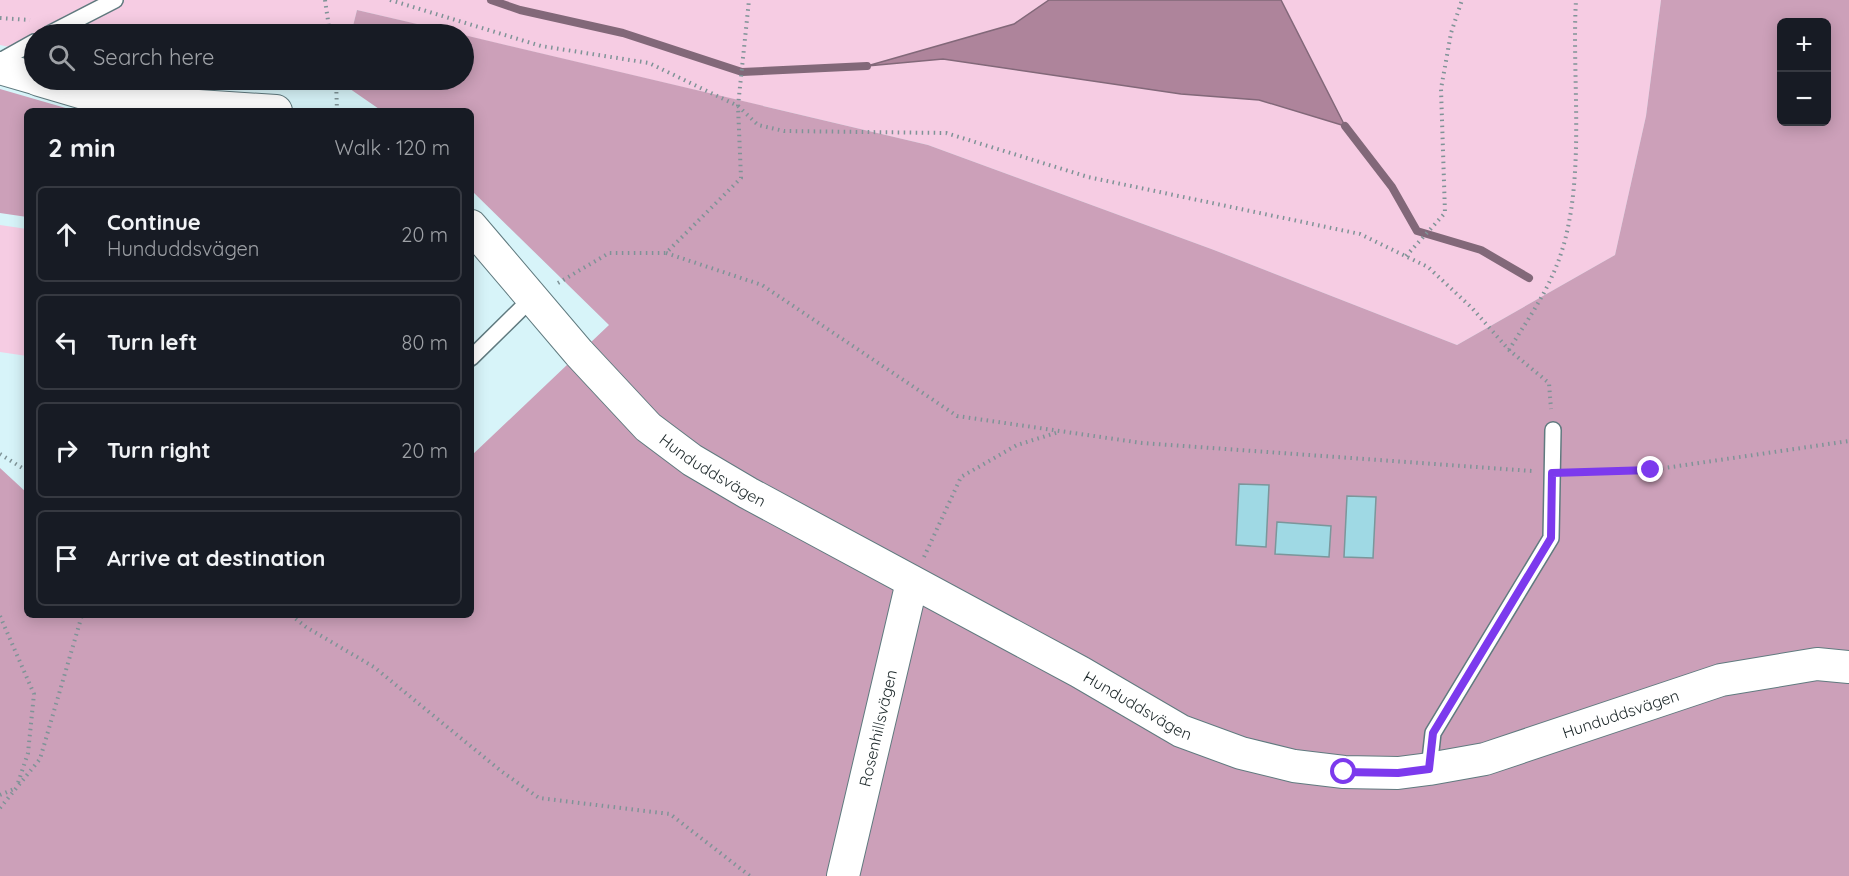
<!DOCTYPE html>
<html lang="en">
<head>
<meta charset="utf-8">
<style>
	body { margin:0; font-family:Quicksand,sans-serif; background:#242831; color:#f1f3f6 }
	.controls { position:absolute; right:18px; top:18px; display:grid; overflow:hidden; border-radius:9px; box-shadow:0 3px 15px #0003 }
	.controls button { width:54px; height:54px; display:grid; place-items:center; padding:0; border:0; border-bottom:2px solid #363941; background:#171b24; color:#f1f3f6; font:30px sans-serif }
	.stop { position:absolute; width:18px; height:18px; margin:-14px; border:4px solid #7c3aed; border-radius:50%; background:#fff }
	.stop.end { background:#7c3aed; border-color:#fff; box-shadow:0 2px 6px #0008 }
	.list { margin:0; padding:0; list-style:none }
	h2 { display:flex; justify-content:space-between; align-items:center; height:78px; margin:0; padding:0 24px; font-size:26px }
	h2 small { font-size:20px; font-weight:400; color:#9ea1a6 }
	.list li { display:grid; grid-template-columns:39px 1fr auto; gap:18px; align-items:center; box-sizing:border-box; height:96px; margin:0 12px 12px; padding:0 12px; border:2px solid #363941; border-radius:9px }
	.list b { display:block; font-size:22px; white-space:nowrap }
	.list p { margin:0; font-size:20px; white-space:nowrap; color:#9ea1a6 }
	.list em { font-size:20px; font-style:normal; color:#9ea1a6 }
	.icon { flex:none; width:33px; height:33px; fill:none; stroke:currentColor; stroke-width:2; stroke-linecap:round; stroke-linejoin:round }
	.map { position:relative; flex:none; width:1849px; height:876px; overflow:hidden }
	.search { position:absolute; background:#171b24; box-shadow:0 3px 15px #0003; left:24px; top:24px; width:450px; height:66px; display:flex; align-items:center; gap:15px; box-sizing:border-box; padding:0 21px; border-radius:33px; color:#9ea1a6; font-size:22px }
	.panel { position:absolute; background:#171b24; box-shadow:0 3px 15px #0003; left:24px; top:108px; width:450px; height:510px; border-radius:9px }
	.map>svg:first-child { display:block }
	.green { fill:#f6cce3 }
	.forest { fill:#cca0b9; fill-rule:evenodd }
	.water { fill:#ae849b; stroke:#826879; stroke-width:1.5 }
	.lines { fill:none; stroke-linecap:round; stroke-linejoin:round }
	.stream { stroke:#826879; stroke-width:8 }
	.building { fill:#9fd9e4; stroke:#7b969b; stroke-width:1.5 }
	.service-casing { stroke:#607a7f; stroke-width:18 }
	.minor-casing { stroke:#607a7f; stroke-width:34 }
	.path { stroke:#7f9397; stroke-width:4; stroke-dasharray:1.5 4.5; stroke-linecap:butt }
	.service { stroke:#fff; stroke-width:15 }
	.minor { stroke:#fff; stroke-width:32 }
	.route { stroke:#7c3aed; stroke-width:8 }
	.labels { text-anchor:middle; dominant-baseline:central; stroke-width:5; stroke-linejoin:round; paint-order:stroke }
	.street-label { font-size:16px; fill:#1d282a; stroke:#f7fcfd }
</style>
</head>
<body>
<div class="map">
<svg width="1849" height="876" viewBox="0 0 1849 876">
	<rect width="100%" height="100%" fill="#d7f4f9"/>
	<g class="green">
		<polygon points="0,0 1661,0 1646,116 1615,255 1457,345 1214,250 928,145 357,10 351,34 34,34 34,52 0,45"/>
		<polygon points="0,225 27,229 27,356 0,352"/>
	</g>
	<g class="forest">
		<path d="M 1661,0 L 1849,0 L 1849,876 L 0,876 L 0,468 L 27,493 L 27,615 L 471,615 L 471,456 L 609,325 L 471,190 L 471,111 L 382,111 L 340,82 L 341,80 L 464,80 L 464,35 L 928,145 L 1214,250 L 1457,345 L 1615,255 L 1646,116 ZM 1782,22 L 1826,22 L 1826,122 L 1782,122 Z"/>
		<polygon points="357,10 460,34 351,34"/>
		<polygon points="0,89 76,111 27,111 27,217 0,213"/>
	</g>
	<polygon class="water" points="1049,0 1281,0 1345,126 1259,100 1181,94 943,59 867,66 1014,24"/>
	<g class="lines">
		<g class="stream">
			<polyline points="491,0 520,10 623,33 742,72 867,66"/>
			<polyline points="1345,126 1392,187 1417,231 1481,250 1529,278"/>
		</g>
	</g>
	<g class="building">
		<polygon points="1239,484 1269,485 1266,547 1236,545"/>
		<polygon points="1347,496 1376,497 1373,558 1344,557"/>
		<polygon points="1277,522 1331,526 1329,557 1275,554"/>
	</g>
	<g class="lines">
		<g class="service-casing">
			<g id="service">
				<polyline points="49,34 115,0"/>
				<polyline points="0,61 34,42"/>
				<polyline points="471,358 532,298"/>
				<polyline points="1429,769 1433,733 1551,538 1553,430"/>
			</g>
		</g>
		<g class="minor-casing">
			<g id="minor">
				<polyline points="0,68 34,78"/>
				<polyline points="39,80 107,100 276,111"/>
				<path id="s1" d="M 471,226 L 579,353 L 648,427 L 692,460 L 748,493 L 1080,672 L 1181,731 L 1241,753 L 1294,766 L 1344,772 L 1398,773 L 1429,769 L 1485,759 L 1721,680 L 1817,664 L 1849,667"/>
				<path id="s2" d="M 843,876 L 912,582"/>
			</g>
		</g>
		<g class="path">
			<polyline points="325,0 330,34"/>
			<polyline points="390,0 541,46 649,63 738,106 758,125 784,131 946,133 1088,177 1360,234 1428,267 1472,308 1509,350 1549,383 1551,409"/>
			<polyline points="0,18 30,20"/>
			<polyline points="336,80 337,111"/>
			<polyline points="666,253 762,285 957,416 1142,443 1532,471"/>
			<polyline points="1406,256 1445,213 1441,89 1451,33 1462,0"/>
			<polyline points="558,283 609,253 666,253 741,178 738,106 749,0"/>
			<path d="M 1509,350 C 1524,325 1542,300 1553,274 C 1589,196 1571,84 1576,0"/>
			<polyline points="0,454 27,471"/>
			<polyline points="1572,472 1651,470 1849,441"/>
			<polyline points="924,557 961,477 1017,445 1059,432"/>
			<polyline points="291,615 306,627 374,667 501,771 539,798 670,814 750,876"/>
			<polyline points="0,616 34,694 28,753 18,783"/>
			<polyline points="0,795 14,789"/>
			<polyline points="0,808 40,759 82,615"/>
		</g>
		<use href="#service" class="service"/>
		<use href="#minor" class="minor"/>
	</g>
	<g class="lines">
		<polyline class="route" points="1344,772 1398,773 1429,769 1433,733 1551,538 1552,473 1651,470"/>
	</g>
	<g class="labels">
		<g class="street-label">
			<text stroke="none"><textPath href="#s1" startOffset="346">Hunduddsvägen</textPath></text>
			<text stroke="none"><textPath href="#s1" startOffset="832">Hunduddsvägen</textPath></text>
			<text stroke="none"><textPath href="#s1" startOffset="1336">Hunduddsvägen</textPath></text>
			<text stroke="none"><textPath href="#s2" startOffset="152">Rosenhillsvägen</textPath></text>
		</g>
	</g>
</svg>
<div class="controls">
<button>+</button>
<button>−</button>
</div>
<div class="stop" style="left:1344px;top:772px"></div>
<div class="stop end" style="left:1651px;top:470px"></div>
<div class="search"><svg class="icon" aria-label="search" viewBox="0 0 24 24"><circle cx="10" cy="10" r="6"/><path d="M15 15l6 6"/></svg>Search here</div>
<section class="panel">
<h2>2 min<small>Walk · 120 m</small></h2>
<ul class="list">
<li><svg class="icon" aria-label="ahead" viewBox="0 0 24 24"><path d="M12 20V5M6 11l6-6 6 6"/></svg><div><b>Continue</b><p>Hunduddsvägen</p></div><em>20 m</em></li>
<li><svg class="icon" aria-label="left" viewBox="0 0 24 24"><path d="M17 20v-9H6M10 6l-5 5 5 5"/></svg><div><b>Turn left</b></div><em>80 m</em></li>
<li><svg class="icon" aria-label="right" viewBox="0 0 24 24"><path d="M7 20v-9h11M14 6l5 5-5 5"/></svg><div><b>Turn right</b></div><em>20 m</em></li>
<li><svg class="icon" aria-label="arrive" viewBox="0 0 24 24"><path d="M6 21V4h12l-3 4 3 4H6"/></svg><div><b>Arrive at destination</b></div></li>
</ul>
</section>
</div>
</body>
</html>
